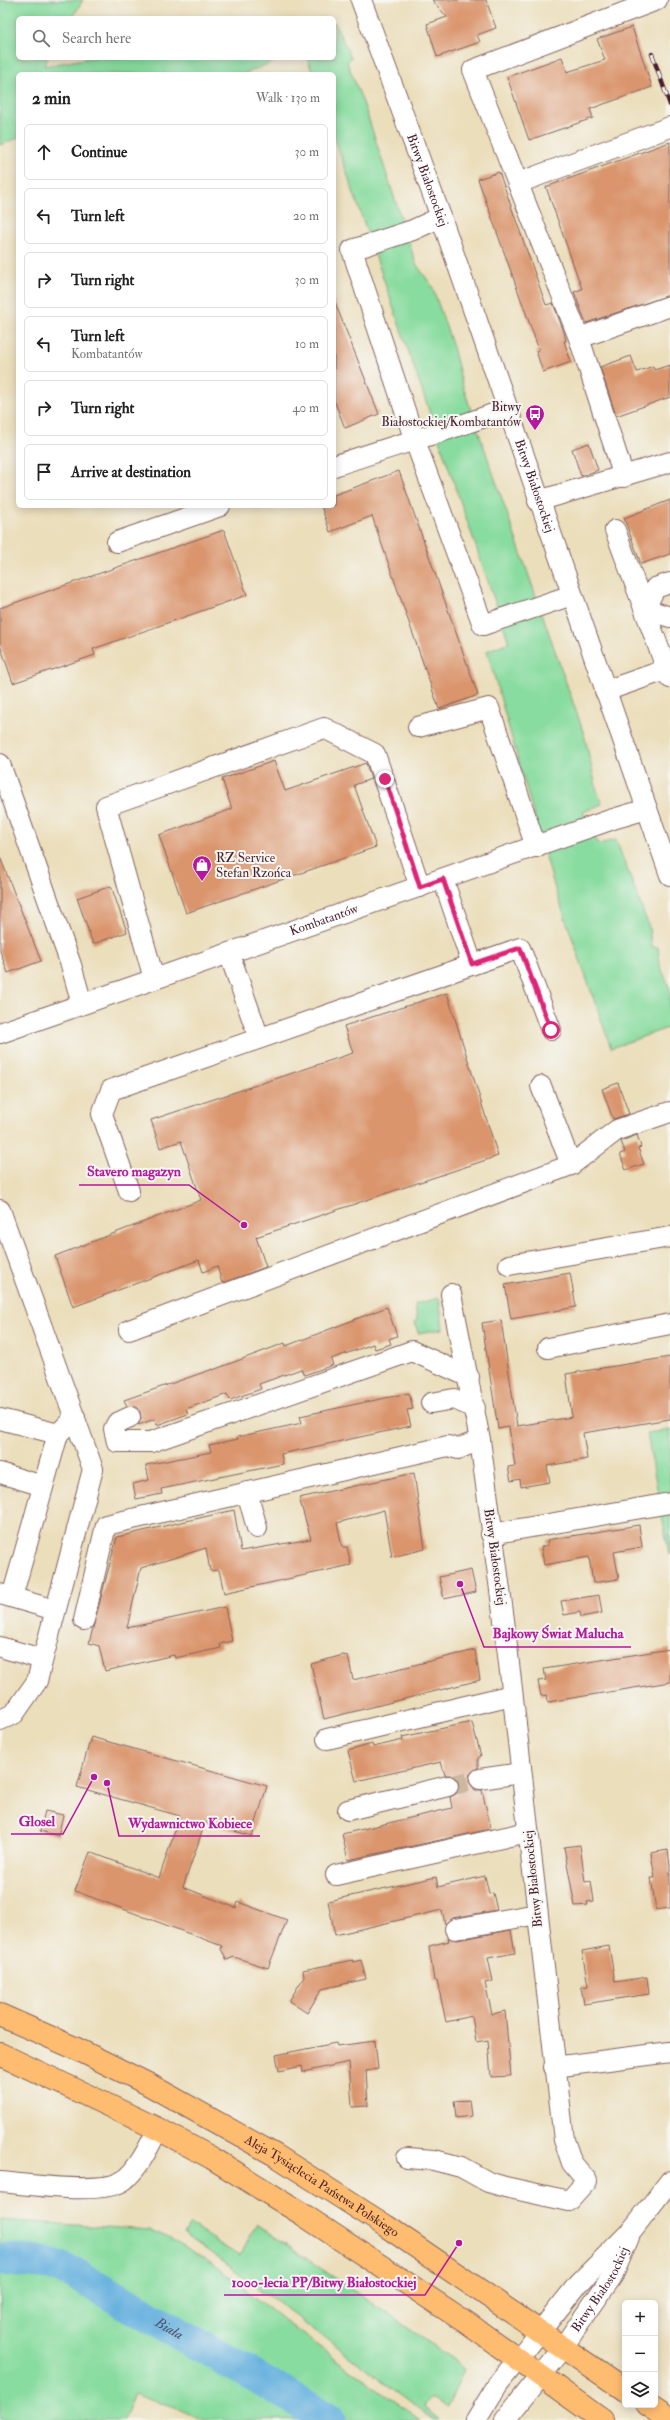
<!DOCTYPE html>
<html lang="en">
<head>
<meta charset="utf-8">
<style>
	body { margin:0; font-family:"IM FELL Double Pica",serif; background:#f2f2f2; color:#222 }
	.controls { position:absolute; right:12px; bottom:12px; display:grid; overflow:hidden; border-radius:6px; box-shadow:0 2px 10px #0003 }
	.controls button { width:36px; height:36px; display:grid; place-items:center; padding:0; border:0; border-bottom:1px solid #e0e0e0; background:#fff; color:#222; font:20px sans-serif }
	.stop { position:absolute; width:12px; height:12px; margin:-9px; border:3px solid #db2777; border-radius:50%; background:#fff }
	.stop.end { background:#db2777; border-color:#fff; box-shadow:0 1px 4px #0008 }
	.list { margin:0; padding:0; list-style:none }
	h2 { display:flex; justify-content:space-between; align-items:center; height:52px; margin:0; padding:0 16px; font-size:17px }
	h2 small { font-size:13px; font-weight:400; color:#767676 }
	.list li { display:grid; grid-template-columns:26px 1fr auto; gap:12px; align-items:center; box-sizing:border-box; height:56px; margin:0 8px 8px; padding:0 8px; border:1px solid #e0e0e0; border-radius:6px }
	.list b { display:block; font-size:15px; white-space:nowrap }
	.list p { margin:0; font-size:13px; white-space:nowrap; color:#767676 }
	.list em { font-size:13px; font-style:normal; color:#767676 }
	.icon { flex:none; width:22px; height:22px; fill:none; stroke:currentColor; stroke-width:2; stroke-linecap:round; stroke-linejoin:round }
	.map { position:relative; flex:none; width:670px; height:2420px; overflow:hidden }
	.search { position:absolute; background:#fff; box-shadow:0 2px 10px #0003; left:16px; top:16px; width:320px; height:44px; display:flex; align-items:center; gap:10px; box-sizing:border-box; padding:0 14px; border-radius:6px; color:#767676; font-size:15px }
	.panel { position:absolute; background:#fff; box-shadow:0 2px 10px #0003; left:16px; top:72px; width:320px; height:436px; border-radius:6px }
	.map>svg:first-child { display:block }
	.green { fill:#88dc9f; stroke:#697e65 }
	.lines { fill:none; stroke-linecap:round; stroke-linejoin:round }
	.river { stroke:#65b0de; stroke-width:33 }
	.building { fill:#da956d }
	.minor-tunnel { stroke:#cbb89e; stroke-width:20; stroke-dasharray:20 10; stroke-linecap:butt }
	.minor-casing { stroke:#82625d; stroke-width:22 }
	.major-casing { stroke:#82625d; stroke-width:24 }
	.minor { stroke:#fff; stroke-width:20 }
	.major { stroke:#febc70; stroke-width:22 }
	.rail-casing { stroke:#4a1f2b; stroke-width:4.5 }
	.rail { stroke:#f6f6f2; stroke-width:3; stroke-dasharray:9; stroke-linecap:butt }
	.route { stroke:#db2777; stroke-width:5 }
	.labels { text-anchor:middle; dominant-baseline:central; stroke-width:4; stroke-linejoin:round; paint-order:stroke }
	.street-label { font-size:13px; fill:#4a1f2b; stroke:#f6f6f2 }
	.poi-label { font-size:13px; fill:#4a1f2b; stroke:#f6f6f2; text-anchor:end }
	.water-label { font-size:14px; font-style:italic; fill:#53526a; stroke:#f6f6f2 }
	.leader { fill:none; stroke:#b5179e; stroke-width:1.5 }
	.callout-dot { fill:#b5179e; stroke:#f6f6f2; stroke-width:1.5 }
	.callout-label { font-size:14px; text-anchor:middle; font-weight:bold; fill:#b5179e; stroke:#f6f6f2; stroke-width:4; stroke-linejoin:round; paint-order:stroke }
</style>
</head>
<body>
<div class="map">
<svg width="670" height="2420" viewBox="0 0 670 2420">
	<rect width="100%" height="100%" fill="#f6f6f2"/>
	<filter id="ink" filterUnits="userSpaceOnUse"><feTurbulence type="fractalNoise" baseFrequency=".025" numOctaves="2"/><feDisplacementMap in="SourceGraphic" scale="8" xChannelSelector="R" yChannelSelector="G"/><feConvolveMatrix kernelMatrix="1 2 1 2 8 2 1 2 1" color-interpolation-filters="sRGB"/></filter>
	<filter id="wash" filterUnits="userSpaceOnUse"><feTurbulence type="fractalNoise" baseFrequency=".012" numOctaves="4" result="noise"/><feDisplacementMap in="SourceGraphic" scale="16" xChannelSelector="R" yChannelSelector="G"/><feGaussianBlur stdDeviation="0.9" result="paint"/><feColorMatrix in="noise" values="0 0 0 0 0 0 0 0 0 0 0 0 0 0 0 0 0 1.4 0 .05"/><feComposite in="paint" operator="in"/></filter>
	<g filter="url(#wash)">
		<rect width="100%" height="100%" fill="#ebdebb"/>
		<g class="green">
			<polygon points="0,0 83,0 72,18 18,18 18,58 48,58 44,66 91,58 283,58 243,74 18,74 18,138 0,145"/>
			<polygon points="334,22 351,58 347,62 365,108 416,264 432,286 453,347 463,387 584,734 597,791 602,804 583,812 598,844 616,840 648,924 652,947 658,947 660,965 670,989 670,1027 611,1048 555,889 487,651 509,642 334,136 334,74 313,74 307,58 334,58"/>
			<polygon points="439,1298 443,1329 418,1333 415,1322 417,1321 415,1304"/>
			<polygon points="670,1430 670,1554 669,1554 647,1433"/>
			<path d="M 0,2220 L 150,2230 C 203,2250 246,2291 290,2325 C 333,2358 377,2389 420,2420 L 208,2420 L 134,2394 L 123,2420 L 0,2420 Z"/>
			<path d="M 256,2224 L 459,2363 L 464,2370 L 447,2408 L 431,2397 L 423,2407 L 440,2420 L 434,2420 C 350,2359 269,2293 184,2234 L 190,2225 L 239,2256 Z"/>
		</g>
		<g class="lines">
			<path class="river" id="s1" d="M 0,2259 L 50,2264 L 73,2273 L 331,2420"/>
		</g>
		<g id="blocks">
			<g class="building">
				<polygon points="432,0 486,0 496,28 477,35 480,42 437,57 427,24 447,17"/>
				<polygon points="632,27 652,87 590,109 593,118 529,140 507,77 562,57 567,72 605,60 597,39"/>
				<polygon points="670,142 670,295 586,323 574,292 582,289 546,187"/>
				<polygon points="499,172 546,305 553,303 564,332 566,341 564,341 571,362 543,372 536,351 539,350 478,179"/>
				<polygon points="334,300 379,414 345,428 334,400"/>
				<polygon points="631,356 637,372 653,366 654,370 670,365 670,397 616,416 600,367"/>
				<polygon points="589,443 598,470 581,476 572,449"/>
				<polygon points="399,471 478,695 439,709 372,516 330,532 321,506 334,506 334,495"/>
				<polygon points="670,500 670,554 641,564 624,518"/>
				<polygon points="224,530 247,595 93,649 95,655 13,683 0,645 0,608"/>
				<polygon points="274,761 285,791 366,763 371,779 354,785 376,847 186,913 159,835 232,809 222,779"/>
				<polygon points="0,857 41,961 8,973 0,951"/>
				<polygon points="111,886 127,932 93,944 77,898"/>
				<polygon points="447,993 498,1156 256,1237 266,1267 222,1283 217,1266 203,1272 199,1260 73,1307 55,1256 201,1200 181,1141 160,1148 151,1120 353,1053 344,1026"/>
				<polygon points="618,1083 629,1114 613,1119 602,1089"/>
				<polygon points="637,1135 641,1147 638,1148 644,1164 626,1170 620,1154 625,1152 621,1141"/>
				<polygon points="570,1273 576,1307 511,1319 505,1285"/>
				<polygon points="387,1307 397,1336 389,1339 391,1344 375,1349 373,1344 331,1359 333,1365 304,1375 301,1369 259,1384 261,1389 230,1400 227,1394 186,1409 188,1414 157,1425 155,1419 138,1425 141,1418 140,1412 136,1407 127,1406 124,1400 213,1369 213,1370 285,1343 286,1346"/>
				<polygon points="501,1320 517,1426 572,1417 566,1374 670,1357 670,1419 583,1433 587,1459 547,1466 550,1482 521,1487 520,1479 511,1481 508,1467 515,1466 509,1427 498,1429 482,1323"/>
				<polygon points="409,1393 413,1409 407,1410 411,1426 281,1454 283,1464 161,1489 162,1494 136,1499 133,1484 149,1480 146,1465 211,1452 209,1445 238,1439 237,1437 302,1423 300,1416"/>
				<polygon points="414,1473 425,1549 392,1557 384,1510 337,1523 342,1547 347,1547 351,1565 224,1593 219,1570 210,1571 206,1548 141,1568 127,1628 225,1607 232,1641 220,1644 221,1648 175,1658 174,1655 105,1671 99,1646 89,1643 117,1537 234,1510 241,1551 311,1539 299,1498"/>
				<polygon points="639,1525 642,1547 614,1552 619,1579 593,1583 589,1557 544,1565 541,1547 548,1545 547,1540"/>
				<polygon points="471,1570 476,1592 444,1599 439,1577"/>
				<polygon points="599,1595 602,1613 581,1617 580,1612 564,1615 561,1601"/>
				<polygon points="670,1649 670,1682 548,1702 547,1695 541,1696 538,1681 546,1680 544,1669"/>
				<polygon points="475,1650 480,1680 324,1719 311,1664 343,1655 348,1656 353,1680"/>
				<polygon points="472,1722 481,1756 478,1758 478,1768 470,1774 469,1781 475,1790 482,1790 491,1829 348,1860 342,1834 452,1808 450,1797 456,1794 459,1784 452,1775 445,1775 441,1762 356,1781 348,1751 372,1744 373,1747 403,1740 402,1737"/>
				<polygon points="91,1737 267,1786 252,1836 205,1823 183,1887 236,1908 238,1902 287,1920 268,1968 234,1957 227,1960 221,1949 222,1946 75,1891 90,1852 159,1878 180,1816 77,1787"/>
				<polygon points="45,1811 63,1815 58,1836 40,1831"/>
				<polygon points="580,1845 585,1882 591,1881 594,1901 587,1902 588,1905 575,1906 564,1847"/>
				<polygon points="668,1850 670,1865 670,1908 656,1910 651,1878 655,1878 651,1853"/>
				<polygon points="485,1876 489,1894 493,1893 497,1910 453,1918 445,1924 442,1910 335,1935 328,1901 436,1877 438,1887"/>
				<polygon points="511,1930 515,1953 488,1958 493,1981 485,1983 492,2014 505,2011 511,2076 491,2077 488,2040 476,2042 472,2016 446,2022 437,1980 434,1981 429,1946 449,1941 448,1938 457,1940"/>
				<polygon points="609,1946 615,1982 647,1977 649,1994 584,2004 581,1987 588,1986 582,1951"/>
				<polygon points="353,1960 353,1962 361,1960 366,1979 322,1989 307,2013 289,2001 304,1977 303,1970"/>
				<polygon points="375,2041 378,2069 366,2071 368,2106 352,2107 349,2062 303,2072 302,2066 279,2071 276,2055 336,2043 337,2046"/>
				<polygon points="469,2100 471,2116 456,2118 454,2101"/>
			</g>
		</g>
	</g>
	<g filter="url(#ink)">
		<use href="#blocks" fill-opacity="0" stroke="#82625d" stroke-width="1"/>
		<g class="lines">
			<polyline class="minor-tunnel" points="448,1786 480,1779"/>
			<g class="minor-casing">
				<g id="minor">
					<path id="s2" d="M 361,0 L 441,217 L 670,875"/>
					<polyline points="518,183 670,127"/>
					<polyline points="441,217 413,230 352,250 415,441 483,625 572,595"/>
					<polyline points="579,338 473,70 657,0"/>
					<path d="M 334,466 C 391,446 450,431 506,409"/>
					<polyline points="624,477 579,338 670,306"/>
					<polyline points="538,501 670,462"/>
					<polyline points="615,530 670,678"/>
					<polyline points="117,542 220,506"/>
					<polyline points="670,583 655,588 645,609 670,617"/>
					<polyline points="605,691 668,669"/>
					<polyline points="418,727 489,708 536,847"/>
					<polyline points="0,764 71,965 82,1004"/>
					<polyline points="443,879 472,964"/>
					<polyline points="229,953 259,1038"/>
					<polyline points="154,979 106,806 324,728 375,754 420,887"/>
					<path id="s3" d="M 0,1033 L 613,819 L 647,809"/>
					<polyline points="541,1086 571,1165"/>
					<polyline points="129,1191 102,1114 111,1090 520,948 551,1030"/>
					<polyline points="0,1210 93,1469 37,1681 14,1714 0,1720"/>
					<polyline points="509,1265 670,1237"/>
					<polyline points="129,1330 571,1165 617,1130 670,1112"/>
					<polyline points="548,1348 670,1324"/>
					<polyline points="431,1403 454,1399 475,1408"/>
					<polyline points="130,1417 117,1423 114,1429 117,1442 151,1442 412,1351 469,1377"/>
					<polyline points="0,1419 58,1434"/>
					<polyline points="0,1473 43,1486"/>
					<polyline points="247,1492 257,1528"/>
					<polyline points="491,1534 670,1503"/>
					<polyline points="0,1594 55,1610"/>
					<polyline points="12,1597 58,1434 75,1417"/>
					<polyline points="84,1620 106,1525 448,1446 458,1449 480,1440"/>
					<polyline points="0,1647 42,1659"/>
					<polyline points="327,1739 512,1695"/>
					<polyline points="480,1779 521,1773"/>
					<polyline points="348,1810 448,1786"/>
					<polyline points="336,1875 528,1832"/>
					<polyline points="455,1929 537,1914"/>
					<polyline points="554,2067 670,2052"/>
					<polyline points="407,2158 434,2160 461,2167 488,2182 505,2187 569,2201 587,2181 572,2163 564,2140 504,1620 480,1440 451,1294"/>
					<path d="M 0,2182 C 26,2184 105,2196 124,2180 C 140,2167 149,2146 158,2129"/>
					<polyline points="476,2420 498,2384 579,2283 632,2230 670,2181"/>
					<path id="s4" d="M 505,2420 L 563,2347 L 613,2275 L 629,2237"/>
				</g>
			</g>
			<g class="major-casing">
				<g id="major">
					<path id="s5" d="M 0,2015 L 77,2049 L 148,2084 L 275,2155 L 386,2226 L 625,2390"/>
					<polyline points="0,2054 158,2129 212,2158 302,2214 467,2323 602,2420"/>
					<polyline points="647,2405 670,2420"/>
				</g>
			</g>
			<use href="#minor" class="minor"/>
			<use href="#major" class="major"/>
			<g class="rail-casing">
				<polyline id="rail" points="652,54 670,105"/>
			</g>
			<use href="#rail" class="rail"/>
		</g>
	</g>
	<g class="lines" filter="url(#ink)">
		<polyline class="route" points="385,779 420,887 443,879 472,964 520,948 551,1030"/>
	</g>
	<defs>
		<g id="bus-pin" transform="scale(1)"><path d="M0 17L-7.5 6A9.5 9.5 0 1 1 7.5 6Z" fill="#b5179e" stroke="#f6f6f2"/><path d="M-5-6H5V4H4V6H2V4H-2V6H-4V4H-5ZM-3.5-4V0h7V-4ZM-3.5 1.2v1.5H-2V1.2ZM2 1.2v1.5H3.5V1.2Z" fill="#fff"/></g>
		<g id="shop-pin" transform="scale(1)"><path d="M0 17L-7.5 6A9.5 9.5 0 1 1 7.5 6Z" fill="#b5179e" stroke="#f6f6f2"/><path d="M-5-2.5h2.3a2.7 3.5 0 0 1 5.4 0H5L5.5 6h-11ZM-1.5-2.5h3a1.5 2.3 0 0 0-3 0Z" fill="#fff"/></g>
	</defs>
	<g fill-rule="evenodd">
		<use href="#bus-pin" x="535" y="414"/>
		<use href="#shop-pin" x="202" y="865"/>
	</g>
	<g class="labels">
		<g class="street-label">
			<text stroke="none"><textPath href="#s2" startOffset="192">Bitwy Białostockiej</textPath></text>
			<text stroke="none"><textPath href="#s2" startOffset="516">Bitwy Białostockiej</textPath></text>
			<text stroke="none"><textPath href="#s3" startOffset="343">Kombatantów</textPath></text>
			<text transform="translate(495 1557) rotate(82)">Bitwy Białostockiej</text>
			<text transform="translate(533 1879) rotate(-96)">Bitwy Białostockiej</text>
			<text stroke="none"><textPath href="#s5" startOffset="365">Aleja Tysiąclecia Państwa Polskiego</textPath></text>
			<text stroke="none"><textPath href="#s4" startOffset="162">Bitwy Białostockiej</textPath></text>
		</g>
		<g class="poi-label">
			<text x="521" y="407">Bitwy<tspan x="521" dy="15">Białostockiej/Kombatantów</tspan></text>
			<text x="216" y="858" text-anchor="start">RZ Service<tspan x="216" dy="15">Stefan Rzońca</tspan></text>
		</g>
		<g class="water-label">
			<text stroke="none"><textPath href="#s1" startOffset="186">Biała</textPath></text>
		</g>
	</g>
	<path class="leader" d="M244 1225L189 1185H79M460 1584L484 1647H631M94 1777L63 1834H11M107 1783L119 1836H260M459 2243L425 2295H224"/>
	<g class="callout-dot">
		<circle cx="244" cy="1225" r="4"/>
		<circle cx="460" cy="1584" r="4"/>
		<circle cx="94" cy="1777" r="4"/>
		<circle cx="107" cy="1783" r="4"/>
		<circle cx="459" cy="2243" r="4"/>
	</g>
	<g class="callout-label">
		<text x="134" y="1176">Stavero magazyn</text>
		<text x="558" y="1638">Bajkowy Świat Malucha</text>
		<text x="37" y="1826">Glosel</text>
		<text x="190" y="1828">Wydawnictwo Kobiece</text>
		<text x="324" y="2287">1000-lecia PP/Bitwy Białostockiej</text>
	</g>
</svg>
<div class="controls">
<button>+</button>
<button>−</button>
<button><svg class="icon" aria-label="layers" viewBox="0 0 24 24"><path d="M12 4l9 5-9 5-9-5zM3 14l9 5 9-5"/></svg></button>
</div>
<div class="stop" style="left:551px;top:1030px"></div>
<div class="stop end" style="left:385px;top:779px"></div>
<div class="search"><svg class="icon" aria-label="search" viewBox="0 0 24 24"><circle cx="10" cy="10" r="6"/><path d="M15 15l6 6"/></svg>Search here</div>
<section class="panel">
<h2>2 min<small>Walk · 130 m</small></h2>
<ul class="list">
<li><svg class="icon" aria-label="ahead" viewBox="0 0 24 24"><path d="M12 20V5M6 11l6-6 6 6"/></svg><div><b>Continue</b></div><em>30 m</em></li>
<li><svg class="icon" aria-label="left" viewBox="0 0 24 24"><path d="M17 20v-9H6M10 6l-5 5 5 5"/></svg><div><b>Turn left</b></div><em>20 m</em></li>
<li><svg class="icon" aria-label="right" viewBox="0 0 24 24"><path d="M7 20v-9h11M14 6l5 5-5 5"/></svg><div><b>Turn right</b></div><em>30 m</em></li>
<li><svg class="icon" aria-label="left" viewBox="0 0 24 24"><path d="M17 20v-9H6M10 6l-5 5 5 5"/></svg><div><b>Turn left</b><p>Kombatantów</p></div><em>10 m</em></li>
<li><svg class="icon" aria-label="right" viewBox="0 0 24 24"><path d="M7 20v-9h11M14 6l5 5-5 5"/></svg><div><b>Turn right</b></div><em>40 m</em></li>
<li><svg class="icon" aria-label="arrive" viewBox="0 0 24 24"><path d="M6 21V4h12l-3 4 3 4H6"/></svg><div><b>Arrive at destination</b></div></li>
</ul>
</section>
</div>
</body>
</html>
